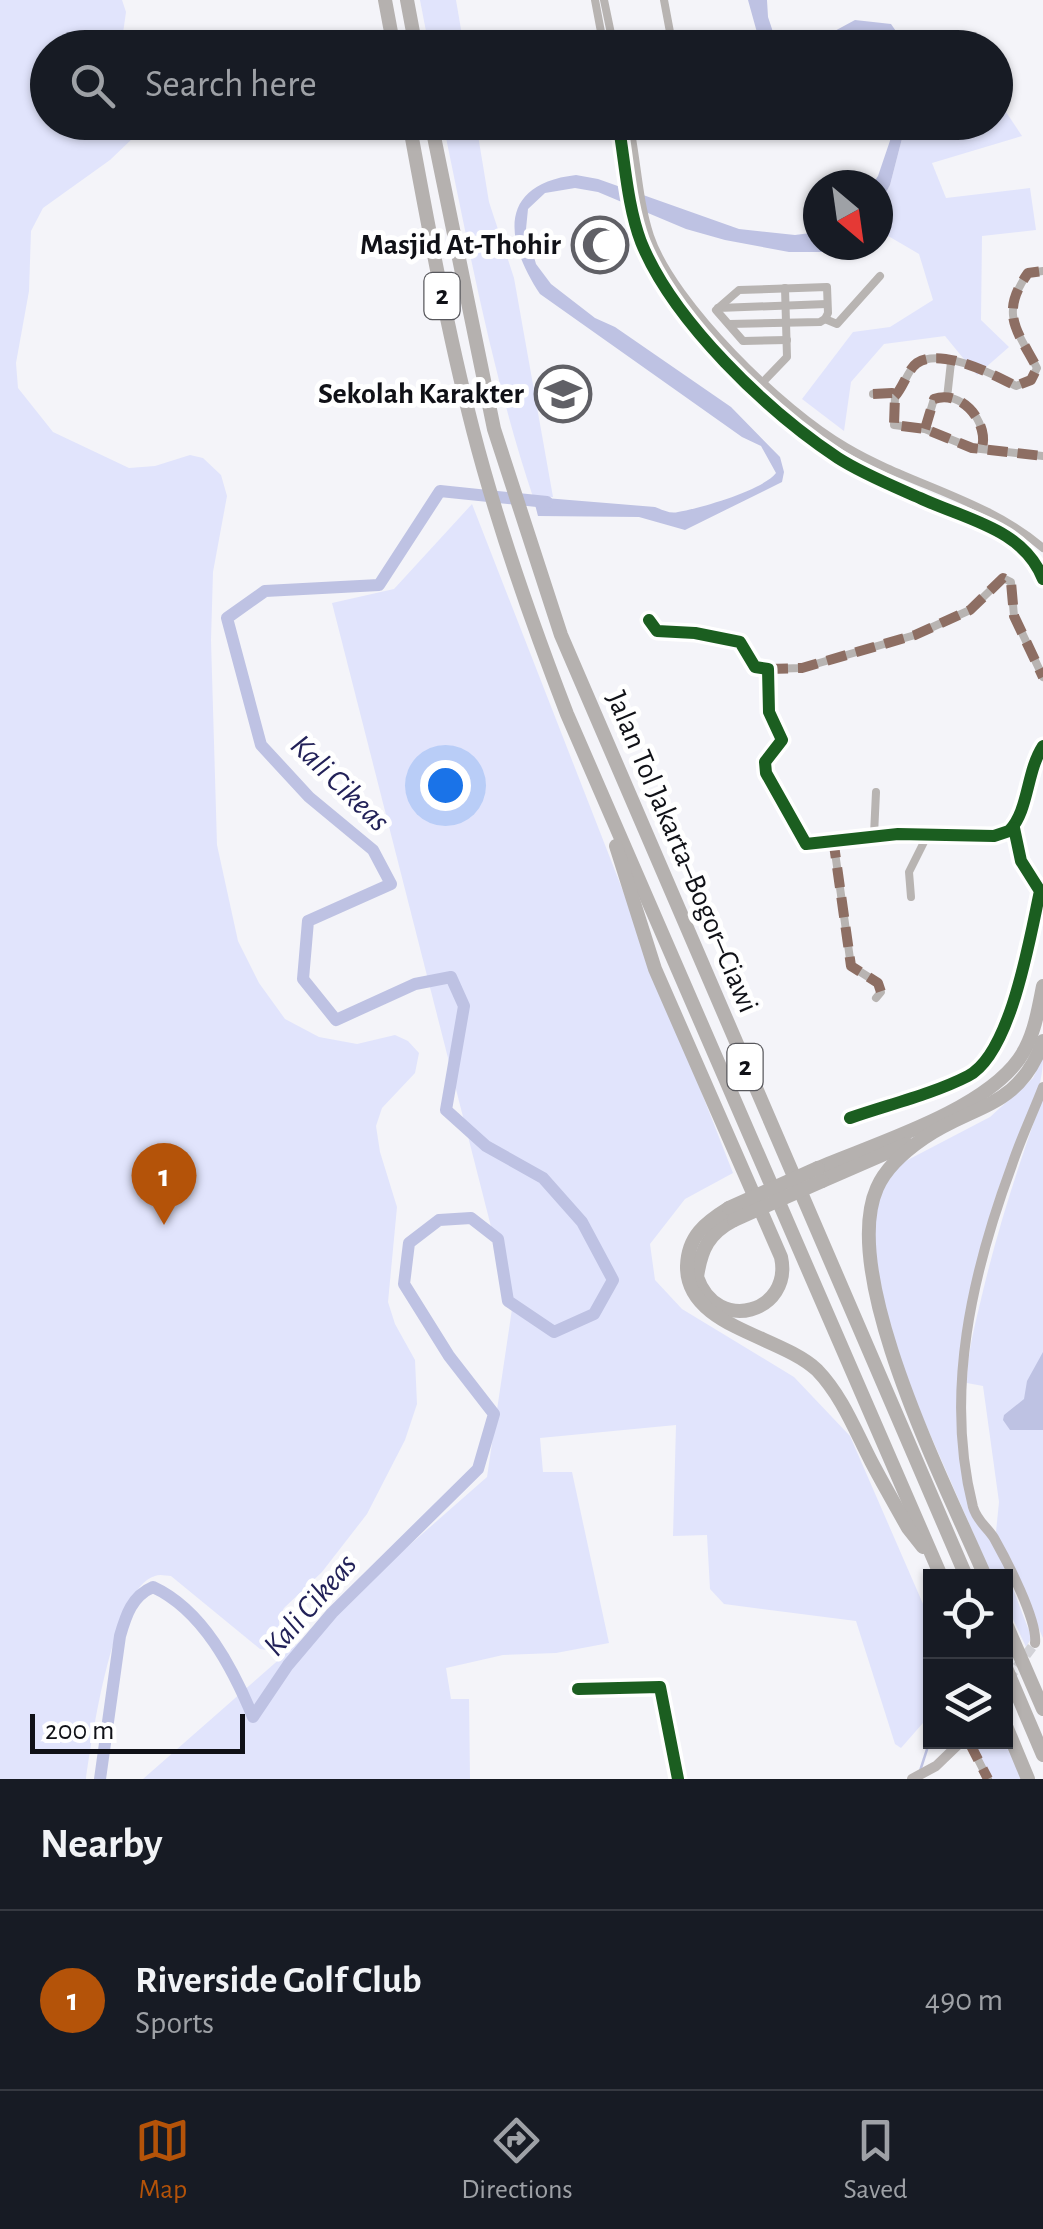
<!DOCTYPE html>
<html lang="en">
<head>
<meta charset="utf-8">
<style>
	body { margin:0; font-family:"Alegreya Sans",sans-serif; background:#20242c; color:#f1f3f6 }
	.controls { position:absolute; right:30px; bottom:30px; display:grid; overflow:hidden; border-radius:0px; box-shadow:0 2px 8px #0004 }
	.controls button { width:90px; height:90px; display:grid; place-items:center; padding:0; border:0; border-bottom:2px solid #363941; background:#171b24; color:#f1f3f6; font:50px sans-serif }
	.compass { position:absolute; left:803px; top:170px; width:90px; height:90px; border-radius:50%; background:#171b24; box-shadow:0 2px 8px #0004; rotate:151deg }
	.scale { position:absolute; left:30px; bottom:25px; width:215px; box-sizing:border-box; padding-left:10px; border:5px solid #101117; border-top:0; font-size:28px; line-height:35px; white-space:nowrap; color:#101117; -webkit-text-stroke:8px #fff; paint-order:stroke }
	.you { position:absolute; left:445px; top:785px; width:35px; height:35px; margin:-25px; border:8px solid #fff; border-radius:50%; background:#1a73e8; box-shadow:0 0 0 15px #1a73e833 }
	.badge { display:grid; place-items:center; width:65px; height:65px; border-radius:50%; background:#b45309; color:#fff; font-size:32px; font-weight:700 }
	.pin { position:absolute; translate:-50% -82px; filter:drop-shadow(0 2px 5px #0008) }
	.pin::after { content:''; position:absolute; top:52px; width:35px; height:30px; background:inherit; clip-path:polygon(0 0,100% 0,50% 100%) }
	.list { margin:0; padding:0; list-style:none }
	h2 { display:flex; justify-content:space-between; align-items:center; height:130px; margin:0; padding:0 40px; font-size:42px }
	h2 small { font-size:32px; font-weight:400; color:#9ea1a6 }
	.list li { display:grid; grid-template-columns:65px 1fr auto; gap:30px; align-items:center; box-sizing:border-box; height:180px; padding:0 40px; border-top:2px solid #363941 }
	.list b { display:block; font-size:38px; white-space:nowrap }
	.list p { margin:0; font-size:32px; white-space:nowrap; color:#9ea1a6 }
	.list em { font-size:32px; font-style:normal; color:#9ea1a6 }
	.icon { flex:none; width:55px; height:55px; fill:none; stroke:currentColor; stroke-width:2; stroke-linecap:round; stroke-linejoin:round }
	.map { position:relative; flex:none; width:1043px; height:1779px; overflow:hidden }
	.search { position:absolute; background:#171b24; box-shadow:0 2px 8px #0004; left:30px; right:30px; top:30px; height:110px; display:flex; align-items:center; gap:25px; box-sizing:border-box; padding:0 35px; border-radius:55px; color:#9ea1a6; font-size:38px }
	.sheet { height:310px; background:#171b24 }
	nav { display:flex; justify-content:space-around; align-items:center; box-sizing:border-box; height:140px; border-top:2px solid #363941; background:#171b24; font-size:28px; color:#9ea1a6 }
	nav a { display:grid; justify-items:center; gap:5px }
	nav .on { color:#b45309 }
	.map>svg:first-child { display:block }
	.green { fill:#e1e4fc }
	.water { fill:#bec2e3 }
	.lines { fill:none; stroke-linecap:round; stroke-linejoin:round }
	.stream { stroke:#bec2e3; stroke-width:2.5 }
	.river { stroke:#bec2e3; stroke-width:12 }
	.secondary-tunnel { stroke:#d2d2d7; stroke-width:10; stroke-dasharray:10 5; stroke-linecap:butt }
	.street { stroke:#b8b4b2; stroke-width:8 }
	.secondary { stroke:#b8b3b2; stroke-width:10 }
	.highway { stroke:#b5b1af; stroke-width:14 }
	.highway-bridge { stroke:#b5b1af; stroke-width:14 }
	.quiet { stroke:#8d6e63; stroke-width:10; stroke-dasharray:20 10; stroke-linecap:butt }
	.cycleway-casing { stroke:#fff; stroke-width:19 }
	.cycleway { stroke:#1b5e20; stroke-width:12 }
	.labels { text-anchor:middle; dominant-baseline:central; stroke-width:10; stroke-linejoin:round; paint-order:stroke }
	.shield { fill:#fff; stroke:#58585d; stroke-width:2.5 }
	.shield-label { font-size:28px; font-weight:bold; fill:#101117 }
	.poi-label { font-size:30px; font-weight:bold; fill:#101117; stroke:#fff; text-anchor:end }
	.street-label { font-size:30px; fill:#101117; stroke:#fff }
	.water-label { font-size:32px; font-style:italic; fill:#222158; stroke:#fff }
</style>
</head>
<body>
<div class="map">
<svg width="1043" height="1779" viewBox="0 0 1043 1779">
	<rect width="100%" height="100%" fill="#f4f4f9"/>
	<g class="green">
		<path d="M 0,0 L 122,0 L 126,12 L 121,47 L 48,48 L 48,122 L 140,123 L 133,138 L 110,160 L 43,208 L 31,231 L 29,291 L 16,363 L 18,388 L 53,432 L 129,468 L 155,466 L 190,455 L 203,458 L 221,475 L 227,496 L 213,572 L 211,640 L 217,845 L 238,941 L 259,983 L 285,1019 L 319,1037 L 357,1044 L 395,1035 L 408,1041 L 419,1053 L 415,1073 L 382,1108 L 376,1126 L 380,1152 L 397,1207 L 388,1302 L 395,1324 L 415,1360 L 417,1404 L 405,1440 L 367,1514 L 322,1572 L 284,1608 L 279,1618 L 279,1643 L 273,1651 L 260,1649 L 171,1576 C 166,1576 160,1574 155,1576 C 113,1588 92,1738 86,1779 L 0,1779 Z"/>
		<polygon points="420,0 456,0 464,47 429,47"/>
		<polygon points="996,97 1022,136 932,163 946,198 1030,188 1036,230 982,236 981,320 1009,347 977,375 945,336 884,344 851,382 844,431 802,399 853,332 890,327 933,300 919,254 878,230 878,207 890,185 906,123 996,122"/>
		<path d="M 443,123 L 476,123 L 489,202 L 514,278 L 553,497 L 533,497 C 492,374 469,249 443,123 Z"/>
		<polygon points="472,504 733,1173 685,1199 650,1244 655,1280 682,1309 794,1377 850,1436 930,1620 930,1715 901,1748 895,1744 856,1621 724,1604 710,1589 707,1535 673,1536 676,1425 540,1438 543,1472 572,1472 609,1643 556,1653 503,1655 446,1668 451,1699 469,1699 470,1779 143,1779 487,1477 512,1309 332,603 394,589"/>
		<path d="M 1043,1057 C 1043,1104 1011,1149 997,1193 C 966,1292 940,1415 972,1516 C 976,1526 985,1530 991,1539 C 1008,1569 1018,1606 1032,1637 L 1026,1647 L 1006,1604 L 1006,1576 L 992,1576 L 892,1347 L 872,1240 L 876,1199 L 900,1164 L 990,1117 L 1033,1078 Z"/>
		<path d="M 1043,1096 L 1043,1638 L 996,1532 L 999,1502 L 983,1386 L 967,1383 C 967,1352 976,1321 983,1291 C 999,1224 1020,1161 1043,1096 Z"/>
		<polygon points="973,1742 1006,1742 1028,1779 988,1779 972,1747"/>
	</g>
	<g class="water">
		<polygon points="748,0 767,0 768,17 778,47 761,47"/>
		<polygon points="855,20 891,24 907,47 893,47 875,39 852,42 837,47 805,47"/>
		<polygon points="896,123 906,123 890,185 878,207 878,185 872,185 878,176"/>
		<path d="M 576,175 L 598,179 L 739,229 L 795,235 L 818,232 L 818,245 L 839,245 L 823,252 L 789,252 L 725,240 L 686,229 L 598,192 L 575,188 L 545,193 L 528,209 L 526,229 L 536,264 L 551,284 L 595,318 L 615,327 L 731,407 L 780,457 L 784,472 L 782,482 L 685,530 L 639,517 L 538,516 L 533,497 L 655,507 C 663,510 670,514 678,512 C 701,508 763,490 776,473 L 761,446 L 742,437 L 540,294 C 504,240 498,184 576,175 Z"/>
		<polygon points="1043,1352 1043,1430 1010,1430 1003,1420 1004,1415 1024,1399 1027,1381"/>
	</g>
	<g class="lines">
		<polyline class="stream" points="920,1771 930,1740"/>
		<path class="river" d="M 100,1779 L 120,1636 C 126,1615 132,1596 153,1587 C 203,1610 233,1669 253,1717 L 288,1665 L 332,1613 L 478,1469 L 494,1414 L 449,1356 L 404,1284 L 409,1243 L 439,1220 L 471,1218 L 498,1239 L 508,1301 L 554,1332 L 594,1314 L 613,1280 L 582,1222 L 543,1178 L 486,1146 L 446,1110 L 464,1006 L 451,977 L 415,984 L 336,1020 L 303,979 L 308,921 L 391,884 L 373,850 L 309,797 L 261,745 L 227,618 L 265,591 L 379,585 L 440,491 L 547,502"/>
		<polyline class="secondary-tunnel" points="1008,1679 1035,1643"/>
		<g class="street">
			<polyline points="595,0 604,48"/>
			<polyline points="604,0 614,48"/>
			<polyline points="664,0 673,48"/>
			<polyline points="613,44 631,48"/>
			<polyline points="672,48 732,37"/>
			<path d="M 618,122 C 625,161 627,205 641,242 C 673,321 767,411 838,458 C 863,474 893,486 920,498 C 964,519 1023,528 1043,579"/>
			<path d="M 629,122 C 637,159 638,200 650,236 C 673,304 783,411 846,447 C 910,485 986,499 1043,548"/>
			<polyline points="718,308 827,304"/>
			<polyline points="729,324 820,322 825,319 837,324 880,276"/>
			<polyline points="787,340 743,341 716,310 739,290 827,287 828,313 825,319"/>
			<polyline points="762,383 787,357 785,288"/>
			<polyline points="873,394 892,393 895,396 894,425 925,429 972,448 1043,456"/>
			<path d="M 895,396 C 903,388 908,369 917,363 C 942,347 994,375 1016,386 L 1031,380 L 1037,368 C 1017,330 999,314 1028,273 L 1043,271"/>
			<polyline points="947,398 951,362"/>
			<path d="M 925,429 L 934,399 C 961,389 989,422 982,448"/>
			<path d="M 649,620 L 657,631 L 695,633 L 740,642 L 755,667 L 768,669 L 769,712 L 782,740 L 765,762 L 766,773 L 806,844 L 898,834 L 994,836 L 1009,831 C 1029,811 1026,772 1043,746"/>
			<polyline points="768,669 802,668 915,635 970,610 1003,578 1011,582 1014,616 1043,677"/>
			<polyline points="874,835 876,792"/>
			<polyline points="833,838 851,966 878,983 881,992 876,998"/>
			<polyline points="911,897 909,872 928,834"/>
			<path d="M 850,1118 C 887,1105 933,1094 968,1076 C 1011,1054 1030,937 1040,891 L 1021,861 L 1014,828"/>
			<polyline points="578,1689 660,1687 678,1779"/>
			<polyline points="969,1742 988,1779"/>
		</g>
		<g class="secondary">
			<path d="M 1035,1643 C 1038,1621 1006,1559 994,1538 C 987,1527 977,1521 973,1507 C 944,1393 972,1273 1012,1165 C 1021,1138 1033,1113 1043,1087"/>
			<polyline points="912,1779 936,1766 961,1742"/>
		</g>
		<g class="highway">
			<polyline points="385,0 394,48"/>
			<polyline points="407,0 416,48"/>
			<path d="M 409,122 C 428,225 447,329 473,430 C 498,527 531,621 567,714 L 941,1576"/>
			<polyline points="431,122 494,429 561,635 966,1576"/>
			<path d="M 616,846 L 655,969 L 781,1257 C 793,1312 717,1335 697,1277 C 701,1249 709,1233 734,1220"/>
			<path d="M 818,1168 C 877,1143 982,1111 1019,1059 C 1034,1038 1038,1011 1043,986"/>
			<polyline points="822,1181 907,1144"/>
			<path d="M 729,1208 C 705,1223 688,1236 687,1266 C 686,1327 780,1335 817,1370 C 842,1396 855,1430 871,1461 C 883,1484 896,1506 908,1528 L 923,1547"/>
			<path d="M 985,1576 C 948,1490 838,1276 877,1188 C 886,1167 905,1151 924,1138 C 973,1104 1019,1109 1043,1041"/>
			<polyline points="1006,1624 1043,1709"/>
			<polyline points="1006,1668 1043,1755"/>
			<polyline points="1006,1726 1028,1779"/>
		</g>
		<g class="highway-bridge">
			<polyline points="729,1208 818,1168"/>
			<polyline points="734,1220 822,1181"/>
		</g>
		<g class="quiet">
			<polyline points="873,394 892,393 895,396 894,425 925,429 972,448 1043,456"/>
			<path d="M 895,396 C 903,388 908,369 917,363 C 942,347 994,375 1016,386 L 1031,380 L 1037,368 C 1017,330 999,314 1028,273 L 1043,271"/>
			<path d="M 925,429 L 934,399 C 961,389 989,422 982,448"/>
			<polyline points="768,669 802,668 915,635 970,610 1003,578 1011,582 1014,616 1043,677"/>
			<polyline points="833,838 851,966 878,983 881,992 876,998"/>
			<polyline points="969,1742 988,1779"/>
		</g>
		<g class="cycleway-casing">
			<g id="cycleway">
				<path d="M 618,122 C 625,161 627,205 641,242 C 673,321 767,411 838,458 C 863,474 893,486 920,498 C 964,519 1023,528 1043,579"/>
				<path d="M 649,620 L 657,631 L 695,633 L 740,642 L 755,667 L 768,669 L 769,712 L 782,740 L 765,762 L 766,773 L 806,844 L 898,834 L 994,836 L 1009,831 C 1029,811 1026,772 1043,746"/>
				<path d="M 850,1118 C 887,1105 933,1094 968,1076 C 1011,1054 1030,937 1040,891 L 1021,861 L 1014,828"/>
				<polyline points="578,1689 660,1687 678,1779"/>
			</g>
		</g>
		<use href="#cycleway" class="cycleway"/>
	</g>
	<defs>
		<g id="mosque-ring" transform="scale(2.875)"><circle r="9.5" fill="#fff" stroke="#606066" stroke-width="1.5"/><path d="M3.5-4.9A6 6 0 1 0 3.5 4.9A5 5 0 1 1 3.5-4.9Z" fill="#606066"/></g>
		<g id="school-ring" transform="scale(2.875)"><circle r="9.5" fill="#fff" stroke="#606066" stroke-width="1.5"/><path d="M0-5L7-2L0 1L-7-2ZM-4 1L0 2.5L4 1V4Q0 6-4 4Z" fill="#606066"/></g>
	</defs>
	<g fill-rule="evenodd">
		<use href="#mosque-ring" x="600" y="245"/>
		<use href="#school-ring" x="563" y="394"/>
	</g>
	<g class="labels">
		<g class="shield">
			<rect x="424.5" y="273" width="35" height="46" rx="8"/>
			<rect x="727.5" y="1044" width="35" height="46" rx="8"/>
		</g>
		<g class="shield-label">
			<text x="442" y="296">2</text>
			<text x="745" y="1067">2</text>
		</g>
		<g class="poi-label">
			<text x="561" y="245">Masjid At-Thohir</text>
			<text x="524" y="394">Sekolah Karakter</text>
		</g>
		<g class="street-label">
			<text transform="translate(682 852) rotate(67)">Jalan Tol Jakarta–Bogor–Ciawi</text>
		</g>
		<g class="water-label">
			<text transform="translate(340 783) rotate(44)">Kali Cikeas</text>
			<text transform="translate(310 1605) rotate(-49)">Kali Cikeas</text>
		</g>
	</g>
</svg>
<div class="controls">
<button><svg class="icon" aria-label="locate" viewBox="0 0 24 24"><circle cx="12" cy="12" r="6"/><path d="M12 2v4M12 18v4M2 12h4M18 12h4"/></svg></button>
<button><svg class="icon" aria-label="layers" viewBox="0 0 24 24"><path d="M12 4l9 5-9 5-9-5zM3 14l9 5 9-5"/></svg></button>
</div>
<svg class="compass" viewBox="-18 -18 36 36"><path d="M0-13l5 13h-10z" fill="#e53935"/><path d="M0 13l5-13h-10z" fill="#9ea1a6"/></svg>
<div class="scale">200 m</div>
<div class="you"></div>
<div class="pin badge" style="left:164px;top:1225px">1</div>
<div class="search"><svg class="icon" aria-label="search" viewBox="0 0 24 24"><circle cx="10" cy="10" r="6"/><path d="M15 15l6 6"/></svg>Search here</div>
</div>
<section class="sheet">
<h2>Nearby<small></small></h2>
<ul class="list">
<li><span class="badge">1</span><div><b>Riverside Golf Club</b><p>Sports</p></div><em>490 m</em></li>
</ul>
</section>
<nav>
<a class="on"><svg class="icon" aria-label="map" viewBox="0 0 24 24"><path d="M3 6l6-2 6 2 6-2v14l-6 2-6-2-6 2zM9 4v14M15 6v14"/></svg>Map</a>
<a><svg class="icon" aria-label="directions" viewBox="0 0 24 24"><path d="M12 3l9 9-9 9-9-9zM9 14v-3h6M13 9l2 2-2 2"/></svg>Directions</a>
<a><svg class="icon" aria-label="saved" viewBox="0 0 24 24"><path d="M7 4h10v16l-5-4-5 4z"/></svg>Saved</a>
</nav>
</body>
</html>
